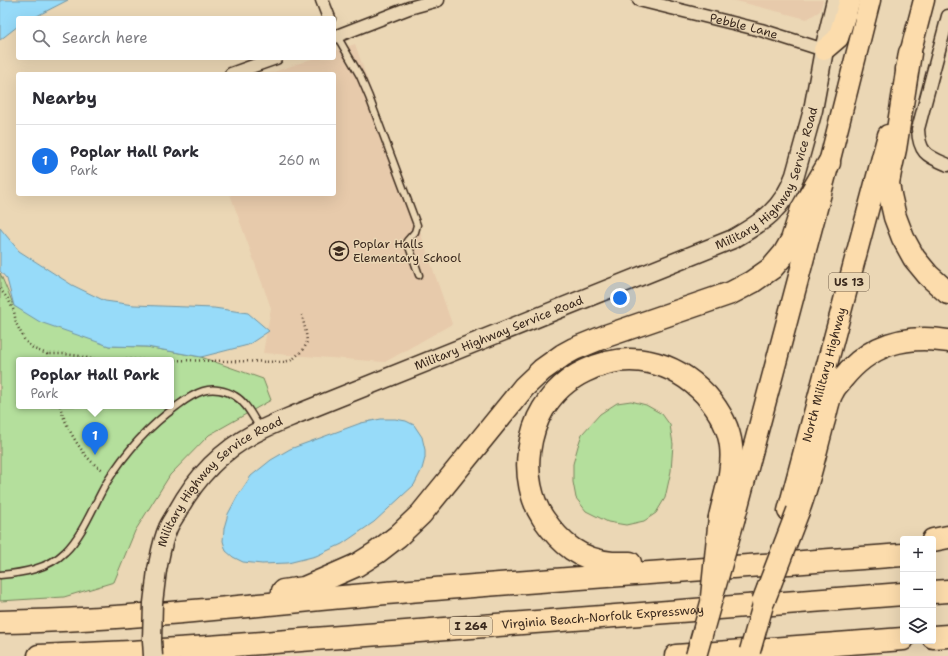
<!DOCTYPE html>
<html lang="en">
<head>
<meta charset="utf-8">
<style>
	body { margin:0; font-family:"Shantell Sans",sans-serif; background:#f7f7f7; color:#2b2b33 }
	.controls { position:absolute; right:12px; bottom:12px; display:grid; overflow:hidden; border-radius:4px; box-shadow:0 4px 16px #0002 }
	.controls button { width:36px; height:36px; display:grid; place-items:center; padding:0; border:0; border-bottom:1px solid #e1e1e2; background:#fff; color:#2b2b33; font:20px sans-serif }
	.you { position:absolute; left:620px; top:298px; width:14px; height:14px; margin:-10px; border:3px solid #fff; border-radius:50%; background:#1a73e8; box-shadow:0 0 0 6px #1a73e833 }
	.badge { display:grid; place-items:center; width:26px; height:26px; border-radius:50%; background:#1a73e8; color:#fff; font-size:13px; font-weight:700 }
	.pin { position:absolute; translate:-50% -33px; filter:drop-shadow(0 1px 2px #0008) }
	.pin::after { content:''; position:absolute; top:21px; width:14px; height:12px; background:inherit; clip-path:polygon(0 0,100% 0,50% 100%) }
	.popup { position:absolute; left:16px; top:357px; width:158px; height:52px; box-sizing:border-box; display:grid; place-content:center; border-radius:4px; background:#fff; filter:drop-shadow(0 1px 3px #0005); font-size:13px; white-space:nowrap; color:#7c7c81 }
	.popup b { font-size:15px; color:#2b2b33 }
	.popup::after { content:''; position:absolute; left:50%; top:100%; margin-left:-8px; border:8px solid transparent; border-top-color:#fff }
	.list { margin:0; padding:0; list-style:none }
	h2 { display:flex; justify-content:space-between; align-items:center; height:52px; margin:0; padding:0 16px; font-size:17px }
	h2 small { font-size:13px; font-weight:400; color:#7c7c81 }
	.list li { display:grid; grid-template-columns:26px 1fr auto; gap:12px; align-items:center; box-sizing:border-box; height:72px; padding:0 16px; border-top:1px solid #e1e1e2 }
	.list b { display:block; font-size:15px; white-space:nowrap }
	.list p { margin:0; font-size:13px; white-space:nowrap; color:#7c7c81 }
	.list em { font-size:13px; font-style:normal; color:#7c7c81 }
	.icon { flex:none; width:22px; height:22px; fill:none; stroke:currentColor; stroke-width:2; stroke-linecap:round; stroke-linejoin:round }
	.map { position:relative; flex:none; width:948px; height:656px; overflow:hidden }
	.search { position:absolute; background:#fff; box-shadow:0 4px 16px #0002; left:16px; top:16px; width:320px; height:44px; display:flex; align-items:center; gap:10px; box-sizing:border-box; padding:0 14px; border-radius:4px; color:#7c7c81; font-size:15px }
	.panel { position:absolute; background:#fff; box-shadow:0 4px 16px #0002; left:16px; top:72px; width:320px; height:124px; border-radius:4px }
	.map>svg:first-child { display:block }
	.built { fill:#e7caab }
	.green { fill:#b4df9c; stroke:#78845d; fill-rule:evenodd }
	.water { fill:#97dbf9; stroke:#7294a1 }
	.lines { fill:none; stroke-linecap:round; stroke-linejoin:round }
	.lane-casing { stroke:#3b2a1e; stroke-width:9 }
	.street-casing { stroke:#3b2a1e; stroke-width:15 }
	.secondary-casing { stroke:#3b2a1e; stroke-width:21 }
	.primary-casing { stroke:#3b2a1e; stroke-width:23 }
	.highway-casing { stroke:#3b2a1e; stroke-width:25 }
	.path { stroke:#3b2a1e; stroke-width:2.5; stroke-dasharray:1 3; stroke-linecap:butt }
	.lane { stroke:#ebd7b5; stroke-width:6 }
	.street { stroke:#ebd7b5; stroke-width:12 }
	.secondary { stroke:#ebd7b5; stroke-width:18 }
	.primary { stroke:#fcdcac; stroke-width:20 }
	.highway { stroke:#fcdcac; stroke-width:22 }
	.secondary-bridge-casing { stroke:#3b2a1e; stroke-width:21; stroke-linecap:butt }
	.primary-bridge-casing { stroke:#3b2a1e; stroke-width:23; stroke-linecap:butt }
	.highway-bridge-casing { stroke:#3b2a1e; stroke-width:25; stroke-linecap:butt }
	.secondary-bridge { stroke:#ebd7b5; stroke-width:18 }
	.primary-bridge { stroke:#fcdcac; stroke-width:20 }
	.highway-bridge { stroke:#fcdcac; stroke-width:22 }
	.labels { text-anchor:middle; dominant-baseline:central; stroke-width:3; stroke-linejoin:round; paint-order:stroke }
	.shield { fill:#ebd7b5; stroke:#705e4b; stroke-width:1 }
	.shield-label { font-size:11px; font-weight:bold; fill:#3b2a1e }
	.street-label { font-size:12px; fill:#3b2a1e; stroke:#ebd7b5 }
	.poi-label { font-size:12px; fill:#3b2a1e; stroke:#ebd7b5; text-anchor:start }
</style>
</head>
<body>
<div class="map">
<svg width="948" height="656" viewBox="0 0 948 656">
	<rect width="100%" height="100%" fill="#ebd7b5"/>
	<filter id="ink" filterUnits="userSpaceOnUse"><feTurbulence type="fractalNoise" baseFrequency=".025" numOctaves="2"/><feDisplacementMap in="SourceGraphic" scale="8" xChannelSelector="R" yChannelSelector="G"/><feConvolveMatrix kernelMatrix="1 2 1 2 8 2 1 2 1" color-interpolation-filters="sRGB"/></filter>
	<g filter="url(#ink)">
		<g class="built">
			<polygon points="732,0 823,0 820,11 807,19"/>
			<polygon points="355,44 452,324 385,362 263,353 271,308 230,194 334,194 334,74 268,74 314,58 334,58 334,51"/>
		</g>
		<g class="green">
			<path d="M 0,273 L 14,306 L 109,346 L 147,347 L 201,357 L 263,379 L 271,400 L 209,435 L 170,475 L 135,531 L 114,582 L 64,597 L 0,601 ZM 19,360 L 171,360 L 171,406 L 19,406 Z"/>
			<polygon points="631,401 646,405 662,414 670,425 673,444 671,471 665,498 656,513 644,521 626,525 608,522 586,511 576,498 573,482 573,464 578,446 582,434 600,414 617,403"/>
		</g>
		<g class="water">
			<polygon points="0,0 68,0 33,18 18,18 18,26 0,40"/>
			<polygon points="0,228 19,251 72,285 105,301 134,305 214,308 248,313 269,331 248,345 201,357 147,347 109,346 40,322 14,306 7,279 0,271"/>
			<polygon points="381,419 395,419 406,421 414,425 422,437 425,450 425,458 422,469 414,485 374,522 342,544 316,556 288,563 262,564 243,562 233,557 226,551 223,541 224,528 228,514 237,497 251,476 271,460 290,449 361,423"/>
		</g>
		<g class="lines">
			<g class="lane-casing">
				<g id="lane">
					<polyline points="337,36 360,76 369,97 417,225 415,232 407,241 419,275"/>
					<path d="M 0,575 C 22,573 48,569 65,552 C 83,535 94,504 107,482 C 125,453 149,426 177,406 C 185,400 193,394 203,391 C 213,388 226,390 235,396 C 247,403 253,418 261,429"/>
				</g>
			</g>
			<g class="street-casing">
				<g id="street">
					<polyline points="322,0 329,18"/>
					<path id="s1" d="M 639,0 L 761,30 L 824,50"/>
					<path d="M 948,16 L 918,129 C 919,154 928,156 948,165"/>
					<polyline points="334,37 409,8 438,0"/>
					<polyline points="231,74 276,58"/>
				</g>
			</g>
			<g class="secondary-casing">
				<g id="secondary">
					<path id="s2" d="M 157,570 C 160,556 162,541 168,528 C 170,523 174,518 177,512 C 195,479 221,451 255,433 C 268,426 283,420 297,414 L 733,239 C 763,222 783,209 795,175 L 813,110 L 824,50 L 836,0"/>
				</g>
			</g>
			<g class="primary-casing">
				<g id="primary">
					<polyline points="824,50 838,38 850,0"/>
					<polyline points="906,69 924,0"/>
					<path id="s3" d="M 788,511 L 888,135"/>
					<polyline points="735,517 829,163 870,0"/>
				</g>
			</g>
			<g class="highway-casing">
				<g id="highway">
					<polyline points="910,53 895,149 890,172 888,183 890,195 895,217 903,238 914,258 928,275 948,293"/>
					<path d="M 798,511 C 809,482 815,452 823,423 C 826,414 828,398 833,391 C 835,386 839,383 842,379 C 870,344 905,334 948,341"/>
					<polyline points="933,540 948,537"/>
					<path d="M 630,563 C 624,563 618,563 612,563 C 580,560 561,544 543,518 C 531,500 526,474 529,452 C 531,437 535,422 543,409 C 553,393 568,379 585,371 C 628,350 673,360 706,395 C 718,409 729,427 731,446 C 734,470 725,494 720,517"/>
					<polyline points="283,591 304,588 332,576 357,565 376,553 398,536 421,514 524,387 542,370 563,355 574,349 606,336 731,293 752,282 772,268 784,254 792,240 802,209 829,163"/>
					<polyline points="933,592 948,591"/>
					<path d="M 0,622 C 134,620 266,603 399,592 C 567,578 735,567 903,555"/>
					<polyline points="933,637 948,636"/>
					<path id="s4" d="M 39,656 L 131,652 L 209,647 L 903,594"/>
					<polyline points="676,656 903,639"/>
				</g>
			</g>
			<g class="path">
				<polyline points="0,289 8,299 14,311 16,323 25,341 34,349 47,354 64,354 80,356 91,359 146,360"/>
				<polyline points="47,354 49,360"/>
				<polyline points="171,360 284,362 292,360 304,349 307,342 306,333 302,315"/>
				<path d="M 60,406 C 65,425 79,450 93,463 C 96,466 100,468 103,470"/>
			</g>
			<use href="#lane" class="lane"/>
			<use href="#street" class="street"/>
			<use href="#secondary" class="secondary"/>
			<use href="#primary" class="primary"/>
			<use href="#highway" class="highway"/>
			<g class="secondary-bridge-casing">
				<polyline id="secondary-bridge" points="153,656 152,640 153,603 157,570"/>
			</g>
			<g class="primary-bridge-casing">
				<g id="primary-bridge">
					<polyline points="750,651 768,587"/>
					<polyline points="696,656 735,517"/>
				</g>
			</g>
			<g class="highway-bridge-casing">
				<g id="highway-bridge">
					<polyline points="712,597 720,517"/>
					<polyline points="763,602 798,511"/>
				</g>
			</g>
			<use href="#secondary-bridge" class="secondary-bridge"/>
			<use href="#primary-bridge" class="primary-bridge"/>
			<use href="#highway-bridge" class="highway-bridge"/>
		</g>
	</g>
	<defs>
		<g id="school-ring" transform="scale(1)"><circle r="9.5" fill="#ebd7b5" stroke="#3b2a1e" stroke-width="1.5"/><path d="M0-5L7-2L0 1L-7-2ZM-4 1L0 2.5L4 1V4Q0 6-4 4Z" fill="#3b2a1e"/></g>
	</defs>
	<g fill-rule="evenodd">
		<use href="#school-ring" x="339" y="251"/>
	</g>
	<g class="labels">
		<g class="shield">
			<rect x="829" y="273" width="40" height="18" rx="3"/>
			<rect x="450" y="617" width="42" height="18" rx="3"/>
		</g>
		<g class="shield-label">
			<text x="849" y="282">US 13</text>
			<text x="471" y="626">I 264</text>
		</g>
		<g class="street-label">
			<text stroke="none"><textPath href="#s1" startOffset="108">Pebble Lane</textPath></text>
			<text stroke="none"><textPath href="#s2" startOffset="762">Military Highway Service Road</textPath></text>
			<text stroke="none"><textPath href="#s2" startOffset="438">Military Highway Service Road</textPath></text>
			<text stroke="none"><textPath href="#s3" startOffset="141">North Military Highway</textPath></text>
			<text stroke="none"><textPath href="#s2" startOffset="114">Military Highway Service Road</textPath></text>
			<text stroke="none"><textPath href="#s4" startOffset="565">Virginia Beach-Norfolk Expressway</textPath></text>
		</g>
		<g class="poi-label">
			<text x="353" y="244">Poplar Halls<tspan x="353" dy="14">Elementary School</tspan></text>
		</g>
	</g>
</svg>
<div class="controls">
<button>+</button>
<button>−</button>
<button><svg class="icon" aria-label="layers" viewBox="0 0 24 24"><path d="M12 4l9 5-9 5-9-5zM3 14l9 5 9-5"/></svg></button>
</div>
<div class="you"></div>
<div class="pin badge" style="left:95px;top:455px">1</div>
<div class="popup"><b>Poplar Hall Park</b>Park</div>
<div class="search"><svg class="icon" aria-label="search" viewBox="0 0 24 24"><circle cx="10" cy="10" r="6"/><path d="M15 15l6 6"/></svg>Search here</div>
<section class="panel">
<h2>Nearby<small></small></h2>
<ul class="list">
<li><span class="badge">1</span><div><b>Poplar Hall Park</b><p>Park</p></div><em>260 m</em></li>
</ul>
</section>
</div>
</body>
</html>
